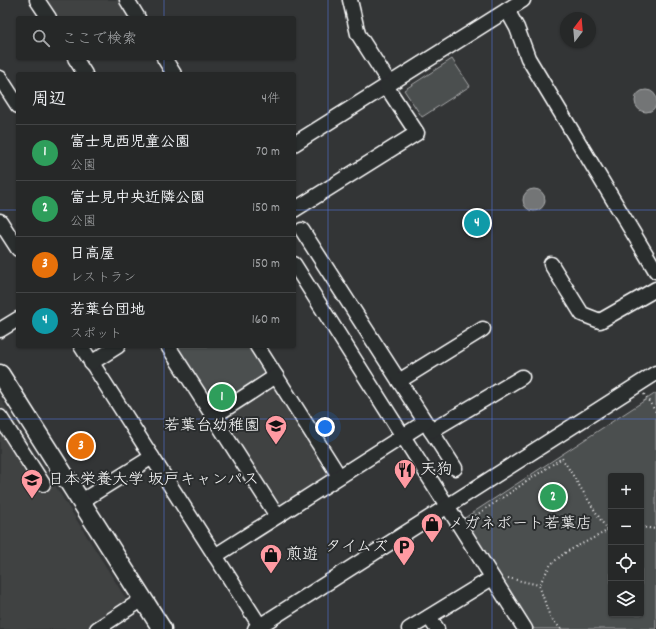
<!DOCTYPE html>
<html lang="ja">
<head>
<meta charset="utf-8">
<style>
	body { margin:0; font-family:Dekko,"Klee One",sans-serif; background:#2e3030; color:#f1f3f6 }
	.controls { position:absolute; right:12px; bottom:12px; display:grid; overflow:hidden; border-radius:4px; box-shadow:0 1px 3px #0004 }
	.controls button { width:36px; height:36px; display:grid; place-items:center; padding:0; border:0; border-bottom:1px solid #424445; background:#262828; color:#f1f3f6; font:20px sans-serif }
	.compass { position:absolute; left:560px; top:12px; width:36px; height:36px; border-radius:50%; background:#262828; box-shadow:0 1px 3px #0004; rotate:16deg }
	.you { position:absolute; left:325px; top:427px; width:14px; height:14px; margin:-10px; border:3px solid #fff; border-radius:50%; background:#1a73e8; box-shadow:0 0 0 6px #1a73e833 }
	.badge { display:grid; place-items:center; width:26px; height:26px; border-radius:50%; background:#d6ab8b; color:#fff; font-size:13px; font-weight:700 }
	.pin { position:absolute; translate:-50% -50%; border:2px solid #fff; box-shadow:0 1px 4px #0006 }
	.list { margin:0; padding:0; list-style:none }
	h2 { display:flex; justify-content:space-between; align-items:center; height:52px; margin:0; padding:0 16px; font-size:17px }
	h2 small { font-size:13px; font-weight:400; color:#a4a6a8 }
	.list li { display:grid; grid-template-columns:26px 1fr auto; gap:12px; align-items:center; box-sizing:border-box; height:56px; padding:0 16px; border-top:1px solid #424445 }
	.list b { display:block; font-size:15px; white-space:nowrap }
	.list p { margin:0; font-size:13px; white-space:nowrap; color:#a4a6a8 }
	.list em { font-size:13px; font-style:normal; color:#a4a6a8 }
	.icon { flex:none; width:22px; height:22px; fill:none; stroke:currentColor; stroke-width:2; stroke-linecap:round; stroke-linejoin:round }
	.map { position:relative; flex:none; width:656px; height:629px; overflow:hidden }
	.search { position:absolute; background:#262828; box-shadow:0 1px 3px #0004; left:16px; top:16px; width:280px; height:44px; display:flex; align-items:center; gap:10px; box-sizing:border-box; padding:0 14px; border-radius:4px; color:#a4a6a8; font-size:15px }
	.panel { position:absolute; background:#262828; box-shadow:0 1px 3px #0004; left:16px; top:72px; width:280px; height:276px; border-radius:4px }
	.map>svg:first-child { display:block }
	.built { fill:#404243 }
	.green { fill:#4c4f50; stroke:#a6a7a8; fill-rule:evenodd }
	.water { fill:#737576; stroke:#abacad }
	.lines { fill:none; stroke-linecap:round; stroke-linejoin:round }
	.minor-casing { stroke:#fff; stroke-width:17 }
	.major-casing { stroke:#fff; stroke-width:21 }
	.path { stroke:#fff; stroke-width:2; stroke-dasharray:1 3; stroke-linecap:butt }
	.minor { stroke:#2a2d2e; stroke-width:14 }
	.major { stroke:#2a2d2e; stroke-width:18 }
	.grid { fill:none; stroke:#567ae2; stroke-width:1; stroke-opacity:0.55 }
	.labels { text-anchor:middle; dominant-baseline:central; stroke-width:4; stroke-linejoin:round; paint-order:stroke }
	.poi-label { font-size:16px; fill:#fff; stroke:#2a2d2e; text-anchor:start }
</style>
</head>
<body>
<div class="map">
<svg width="656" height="629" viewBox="0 0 656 629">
	<rect width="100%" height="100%" fill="#333536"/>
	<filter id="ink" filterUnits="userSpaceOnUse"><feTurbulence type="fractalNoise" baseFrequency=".025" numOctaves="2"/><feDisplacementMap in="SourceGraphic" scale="8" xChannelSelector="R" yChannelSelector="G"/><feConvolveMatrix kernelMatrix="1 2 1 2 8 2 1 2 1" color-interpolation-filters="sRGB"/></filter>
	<g filter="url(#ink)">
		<g class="built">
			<polygon points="44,0 118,0 129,18 56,18"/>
			<polygon points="275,383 333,473 277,508 220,418"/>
			<polygon points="0,398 128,602 87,629 0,629"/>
		</g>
		<g class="green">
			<polygon points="452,59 470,86 422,117 404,90"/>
			<polygon points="168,346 257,346 276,376 213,417"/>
			<path d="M 656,393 L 656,629 L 534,629 L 463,519 ZM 611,476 L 641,476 L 641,614 L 611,614 Z"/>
		</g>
		<g class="water">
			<circle cx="646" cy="101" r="11"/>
			<circle cx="534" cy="200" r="11"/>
		</g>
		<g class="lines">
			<g class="minor-casing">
				<g id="minor">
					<polyline points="37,0 49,18"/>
					<polyline points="127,0 138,18"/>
					<polyline points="350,0 358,34 390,84"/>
					<polyline points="507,10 517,28 528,58 656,271"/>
					<polyline points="75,58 85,74"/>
					<polyline points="164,58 174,74"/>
					<polyline points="0,78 18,106"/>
					<polyline points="294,144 523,0"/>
					<polyline points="294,210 417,133 386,86"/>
					<polyline points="0,221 18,249"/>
					<polyline points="302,230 455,468"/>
					<polyline points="294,264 525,629"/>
					<polyline points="551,264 582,314 600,321 656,289"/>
					<polyline points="0,330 18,319"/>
					<polyline points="81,346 262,629"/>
					<polyline points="168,346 277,516"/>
					<polyline points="257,346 339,476"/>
					<polyline points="91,363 118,346"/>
					<polyline points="399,381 483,329"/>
					<polyline points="0,417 43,484"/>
					<polyline points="213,417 276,376"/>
					<polyline points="431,431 522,377"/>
					<polyline points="80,502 152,457"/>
					<polyline points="215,556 425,422"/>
					<polyline points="429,617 437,629"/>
					<polyline points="97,629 143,599"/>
					<polyline points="255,629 656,373"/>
					<polyline points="409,629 492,578"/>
				</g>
			</g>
			<g class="major-casing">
				<polyline id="major" points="0,374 162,629"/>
			</g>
			<g class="path">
				<polyline points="644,394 656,412"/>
				<polyline points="469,520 562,458 607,530"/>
				<polyline points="641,527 656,529"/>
				<polyline points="508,578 539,585"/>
				<polyline points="561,629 550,617 539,585 551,564 566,552 611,529"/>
			</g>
			<use href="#minor" class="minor"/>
			<use href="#major" class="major"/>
		</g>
	</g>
	<path class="grid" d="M 164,0 L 164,18M 328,0 L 328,629M 492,0 L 492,629M 164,58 L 164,74M 0,210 L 18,210M 294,210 L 656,210M 164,346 L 164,629M 0,419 L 656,419"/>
	<defs>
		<g id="school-pin" transform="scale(1.15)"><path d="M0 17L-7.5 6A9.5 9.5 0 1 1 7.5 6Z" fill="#ff9aa2" stroke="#2a2d2e"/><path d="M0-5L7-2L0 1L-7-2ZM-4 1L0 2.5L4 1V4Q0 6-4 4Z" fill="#111"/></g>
		<g id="restaurant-pin" transform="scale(1.15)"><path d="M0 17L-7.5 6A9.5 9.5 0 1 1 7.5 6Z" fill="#ff9aa2" stroke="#2a2d2e"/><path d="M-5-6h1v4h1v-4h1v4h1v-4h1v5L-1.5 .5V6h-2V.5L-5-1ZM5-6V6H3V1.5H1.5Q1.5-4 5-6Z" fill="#111"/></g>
		<g id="university-pin" transform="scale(1.15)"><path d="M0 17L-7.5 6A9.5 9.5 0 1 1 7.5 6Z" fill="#ff9aa2" stroke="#2a2d2e"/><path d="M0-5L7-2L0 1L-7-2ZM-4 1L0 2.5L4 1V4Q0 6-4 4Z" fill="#111"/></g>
		<g id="shop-pin" transform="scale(1.15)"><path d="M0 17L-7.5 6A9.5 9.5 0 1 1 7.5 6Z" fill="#ff9aa2" stroke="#2a2d2e"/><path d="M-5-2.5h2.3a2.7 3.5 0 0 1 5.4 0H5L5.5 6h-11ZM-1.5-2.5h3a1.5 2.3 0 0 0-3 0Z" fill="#111"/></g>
		<g id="parking-pin" transform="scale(1.15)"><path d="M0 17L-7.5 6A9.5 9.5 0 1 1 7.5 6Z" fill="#ff9aa2" stroke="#2a2d2e"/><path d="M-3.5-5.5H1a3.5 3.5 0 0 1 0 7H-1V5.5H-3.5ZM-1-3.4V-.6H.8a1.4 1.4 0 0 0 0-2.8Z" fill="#111"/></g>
	</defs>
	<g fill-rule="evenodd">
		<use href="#school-pin" x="276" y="426"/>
		<use href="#restaurant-pin" x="405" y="470"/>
		<use href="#university-pin" x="32" y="480"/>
		<use href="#shop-pin" x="432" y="524"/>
		<use href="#parking-pin" x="404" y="547"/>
		<use href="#shop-pin" x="271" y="555"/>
	</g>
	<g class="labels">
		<g class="poi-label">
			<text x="260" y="426" text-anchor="end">若葉台幼稚園</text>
			<text x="420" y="470">天狗</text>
			<text x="48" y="480">日本栄養大学 坂戸キャンパス</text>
			<text x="448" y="524">メガネポート若葉店</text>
			<text x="388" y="547" text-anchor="end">タイムズ</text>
			<text x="286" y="555">煎遊</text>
		</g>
	</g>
</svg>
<div class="controls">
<button>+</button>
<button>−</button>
<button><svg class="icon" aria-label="locate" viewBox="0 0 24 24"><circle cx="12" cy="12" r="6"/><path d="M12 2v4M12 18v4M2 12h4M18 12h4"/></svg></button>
<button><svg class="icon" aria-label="layers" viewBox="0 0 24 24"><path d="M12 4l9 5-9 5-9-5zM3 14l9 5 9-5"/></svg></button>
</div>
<svg class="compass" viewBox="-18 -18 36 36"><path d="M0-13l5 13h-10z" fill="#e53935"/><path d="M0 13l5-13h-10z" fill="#a4a6a8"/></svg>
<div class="you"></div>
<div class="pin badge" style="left:222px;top:397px;background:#2e9e5b">1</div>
<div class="pin badge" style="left:553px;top:497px;background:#2e9e5b">2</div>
<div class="pin badge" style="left:81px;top:446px;background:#e8710a">3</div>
<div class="pin badge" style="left:477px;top:223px;background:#0f9aa8">4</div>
<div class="search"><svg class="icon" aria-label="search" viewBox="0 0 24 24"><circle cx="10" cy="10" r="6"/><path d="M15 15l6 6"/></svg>ここで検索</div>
<section class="panel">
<h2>周辺<small>4件</small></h2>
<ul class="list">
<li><span class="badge" style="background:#2e9e5b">1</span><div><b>富士見西児童公園</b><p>公園</p></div><em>70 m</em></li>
<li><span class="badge" style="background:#2e9e5b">2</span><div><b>富士見中央近隣公園</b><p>公園</p></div><em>150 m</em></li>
<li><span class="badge" style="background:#e8710a">3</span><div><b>日高屋</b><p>レストラン</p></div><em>150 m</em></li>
<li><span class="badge" style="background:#0f9aa8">4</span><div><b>若葉台団地</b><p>スポット</p></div><em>160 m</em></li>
</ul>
</section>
</div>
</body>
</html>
